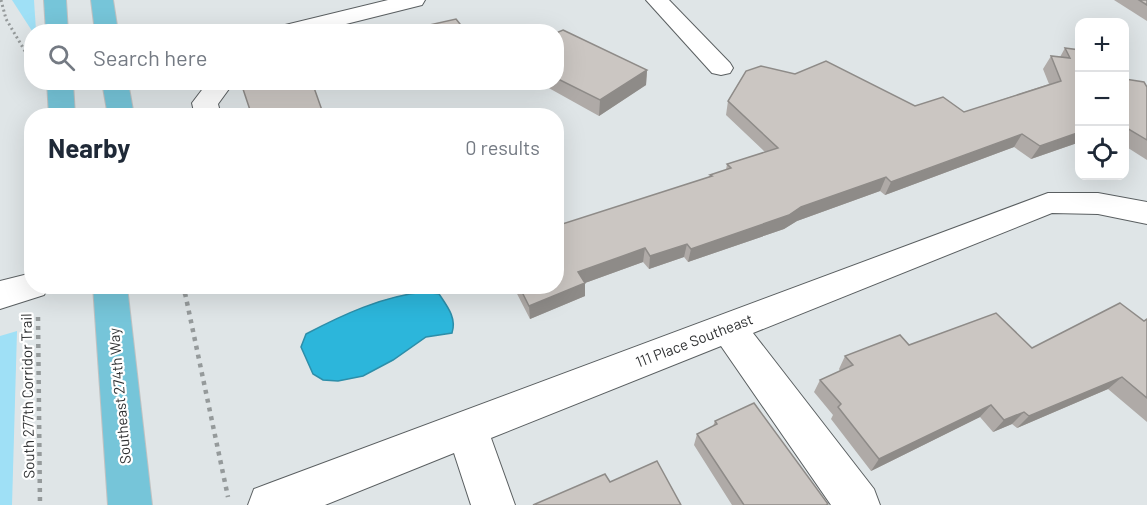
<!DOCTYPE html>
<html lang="en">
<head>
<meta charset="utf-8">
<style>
	body { margin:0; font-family:Barlow,sans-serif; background:#f2f2f3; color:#1f2937 }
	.controls { position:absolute; right:18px; top:18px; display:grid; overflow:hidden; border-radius:12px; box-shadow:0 6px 24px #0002 }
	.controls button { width:54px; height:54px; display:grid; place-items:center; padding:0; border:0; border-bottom:2px solid #e0e1e3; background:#fff; color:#1f2937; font:30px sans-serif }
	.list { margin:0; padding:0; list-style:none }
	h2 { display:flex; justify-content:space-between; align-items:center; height:78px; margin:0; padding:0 24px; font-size:26px }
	h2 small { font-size:20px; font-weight:400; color:#747a83 }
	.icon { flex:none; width:33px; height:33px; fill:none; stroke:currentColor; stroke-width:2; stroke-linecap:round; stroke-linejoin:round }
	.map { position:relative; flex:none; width:1147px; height:505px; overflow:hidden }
	.search { position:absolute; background:#fff; box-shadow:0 6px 24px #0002; left:24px; top:24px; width:540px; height:66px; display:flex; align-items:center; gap:15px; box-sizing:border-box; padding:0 21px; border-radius:24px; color:#747a83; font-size:22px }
	.panel { position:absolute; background:#fff; box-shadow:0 6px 24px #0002; left:24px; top:108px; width:540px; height:186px; border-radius:24px }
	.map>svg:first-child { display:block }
	.green { fill:#9fe0f6 }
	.water { fill:#2cb6db; stroke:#2d8ea9; stroke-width:1.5 }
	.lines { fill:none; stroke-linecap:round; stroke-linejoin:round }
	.minor-casing { stroke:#5a5f61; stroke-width:2 }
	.major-casing { stroke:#c1c2c2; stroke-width:2 }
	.path-far2 { stroke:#959a9b; stroke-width:3; stroke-dasharray:2 3; stroke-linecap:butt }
	.path-far1 { stroke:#959a9b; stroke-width:4; stroke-dasharray:3 4.5; stroke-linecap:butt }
	.path { stroke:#959a9b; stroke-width:4.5; stroke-dasharray:4 5; stroke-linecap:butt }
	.minor { fill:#fff; fill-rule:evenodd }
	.major { fill:#76c5d9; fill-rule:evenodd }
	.wall { fill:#afaaa7 }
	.shaded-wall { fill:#8e8b88 }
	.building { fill:#cbc6c2; stroke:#8e8b88; stroke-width:1.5 }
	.labels { text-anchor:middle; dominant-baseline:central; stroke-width:4.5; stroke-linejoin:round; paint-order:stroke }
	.street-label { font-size:15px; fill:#303233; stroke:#fff }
</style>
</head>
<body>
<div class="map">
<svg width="1147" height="505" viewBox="0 0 1147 505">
	<rect width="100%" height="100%" fill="#dfe5e7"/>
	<g class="green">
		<polygon points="12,0 34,0 36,31 32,31"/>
		<polygon points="17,331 12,505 0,505 0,336"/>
	</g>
	<path class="water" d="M 424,292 L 439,294 C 447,306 457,318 452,333 L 426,337 L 393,360 L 363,376 L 338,381 L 323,380 L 313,374 L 301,347 L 306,334 C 342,315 383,296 424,292 Z"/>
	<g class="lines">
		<g class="minor-casing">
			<g id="minor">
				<polygon points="388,0 425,0 422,5 314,32 274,32 277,27"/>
				<polygon points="646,0 669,0 730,63 733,68 730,73 721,75 712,73"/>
				<polygon points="208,82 234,82 218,104 221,116 195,116 192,103"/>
				<polygon points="1048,193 1098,193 1147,202 1147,224 1098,214 1052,213 753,333 874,489 880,505 831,505 721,346 491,438 515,505 471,505 454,453 325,505 248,505 254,489 270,483"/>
				<polygon points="32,273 32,286 49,286 44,295 0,309 0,281"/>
			</g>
		</g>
		<g class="major-casing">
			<g id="major">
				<polygon points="44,0 66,0 68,32 46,32"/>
				<polygon points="91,0 113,0 118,32 95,32"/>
				<polygon points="47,82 73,82 75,116 49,116"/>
				<polygon points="102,82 128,82 134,116 108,116"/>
				<polygon points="93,286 127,286 152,505 108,505"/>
			</g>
		</g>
		<polyline class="path-far2" points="1,0 6,19 32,63"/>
		<polyline class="path-far1" points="183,286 185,295"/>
		<g class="path">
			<polyline points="185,293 228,497"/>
			<polyline points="38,317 40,505"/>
		</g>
		<use href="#minor" class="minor"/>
		<use href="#major" class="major"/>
	</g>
	<g class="wall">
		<polygon points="1114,0 1147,0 1147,21"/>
		<polygon points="556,33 647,70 646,85 599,116 538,82 556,82"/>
		<polygon points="1065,48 1080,50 1080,142 1031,159 1014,147 885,195 880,191 797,221 784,229 688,262 684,257 649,269 643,262 585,283 585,296 530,319 513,286 556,286 710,177 710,175 726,170 727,164 765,152 726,115 728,101 915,106 964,112 1049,84 1043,69 1051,56 1060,57"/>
		<polygon points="1125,79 1147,87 1147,160 1125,146"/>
		<polygon points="412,82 446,82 418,90"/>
		<polygon points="1147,319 1147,422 1108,389 1017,428 1012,424 993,432 980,417 871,471 831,419 833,415 814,392 820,380 840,371 839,369 845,356 909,345 1032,348 1144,321"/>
		<polygon points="715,421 828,504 827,505 732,505 694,445 697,434 713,426"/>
	</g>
	<g class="shaded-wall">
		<polygon points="647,70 646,85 599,116 600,100"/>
		<polygon points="416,82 446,82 418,90"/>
		<polygon points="1080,132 1080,142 1031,159 1040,146"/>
		<polygon points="1022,134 1014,147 885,195 891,182"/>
		<polygon points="886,177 880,191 797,221 784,229 688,262 691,249 801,207"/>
		<polygon points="687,244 684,257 649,269 650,256"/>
		<polygon points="645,248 643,262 585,283 585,296 530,319 529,306 578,272"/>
		<polygon points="1122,377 1108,389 1017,428 1029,416"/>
		<polygon points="991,405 980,417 871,471 879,459"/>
		<polygon points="1024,412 1012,424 993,432 1004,420"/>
	</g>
	<g class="building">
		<polygon points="1139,0 1147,0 1147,5"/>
		<polygon points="456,19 464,29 479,32 398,32"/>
		<polygon points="563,30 647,70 600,100 556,78 556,33"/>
		<polygon points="1065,48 1080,50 1080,132 1040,146 1022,134 891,182 886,177 801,207 789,215 691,249 687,244 650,256 645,248 578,272 585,283 529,306 519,286 556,286 556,226 712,176 710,175 731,168 727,164 778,148 728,101 746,71 761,66 795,74 826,61 915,106 943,97 964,112 1061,81 1051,56 1070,58"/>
		<polygon points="1125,79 1144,82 1147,87 1147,140 1125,127"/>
		<polygon points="245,82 312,82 324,116 252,116 243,89 247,88"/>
		<polygon points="1120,303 1144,321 1147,319 1147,398 1122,377 1029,416 1024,412 1004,420 991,405 879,459 838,407 841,404 820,380 853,365 845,356 900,335 909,345 996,313 1032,348"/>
		<polygon points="754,403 828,504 826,505 744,505 697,434 717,424 715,421"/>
		<polygon points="657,461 681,505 533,505 605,474 610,482"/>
	</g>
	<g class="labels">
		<g class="street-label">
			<text transform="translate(694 340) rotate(-21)">111 Place Southeast</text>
			<text transform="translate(27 396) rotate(-91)">South 277th Corridor Trail</text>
			<text transform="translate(119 396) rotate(-95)">Southeast 274th Way</text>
		</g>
	</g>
</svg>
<div class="controls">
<button>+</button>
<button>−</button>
<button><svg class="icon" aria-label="locate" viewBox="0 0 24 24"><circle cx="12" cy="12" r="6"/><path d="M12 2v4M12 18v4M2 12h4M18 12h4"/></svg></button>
</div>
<div class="search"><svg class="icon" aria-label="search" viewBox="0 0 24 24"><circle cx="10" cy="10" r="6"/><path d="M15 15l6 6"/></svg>Search here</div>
<section class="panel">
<h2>Nearby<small>0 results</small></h2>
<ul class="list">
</ul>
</section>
</div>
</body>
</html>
